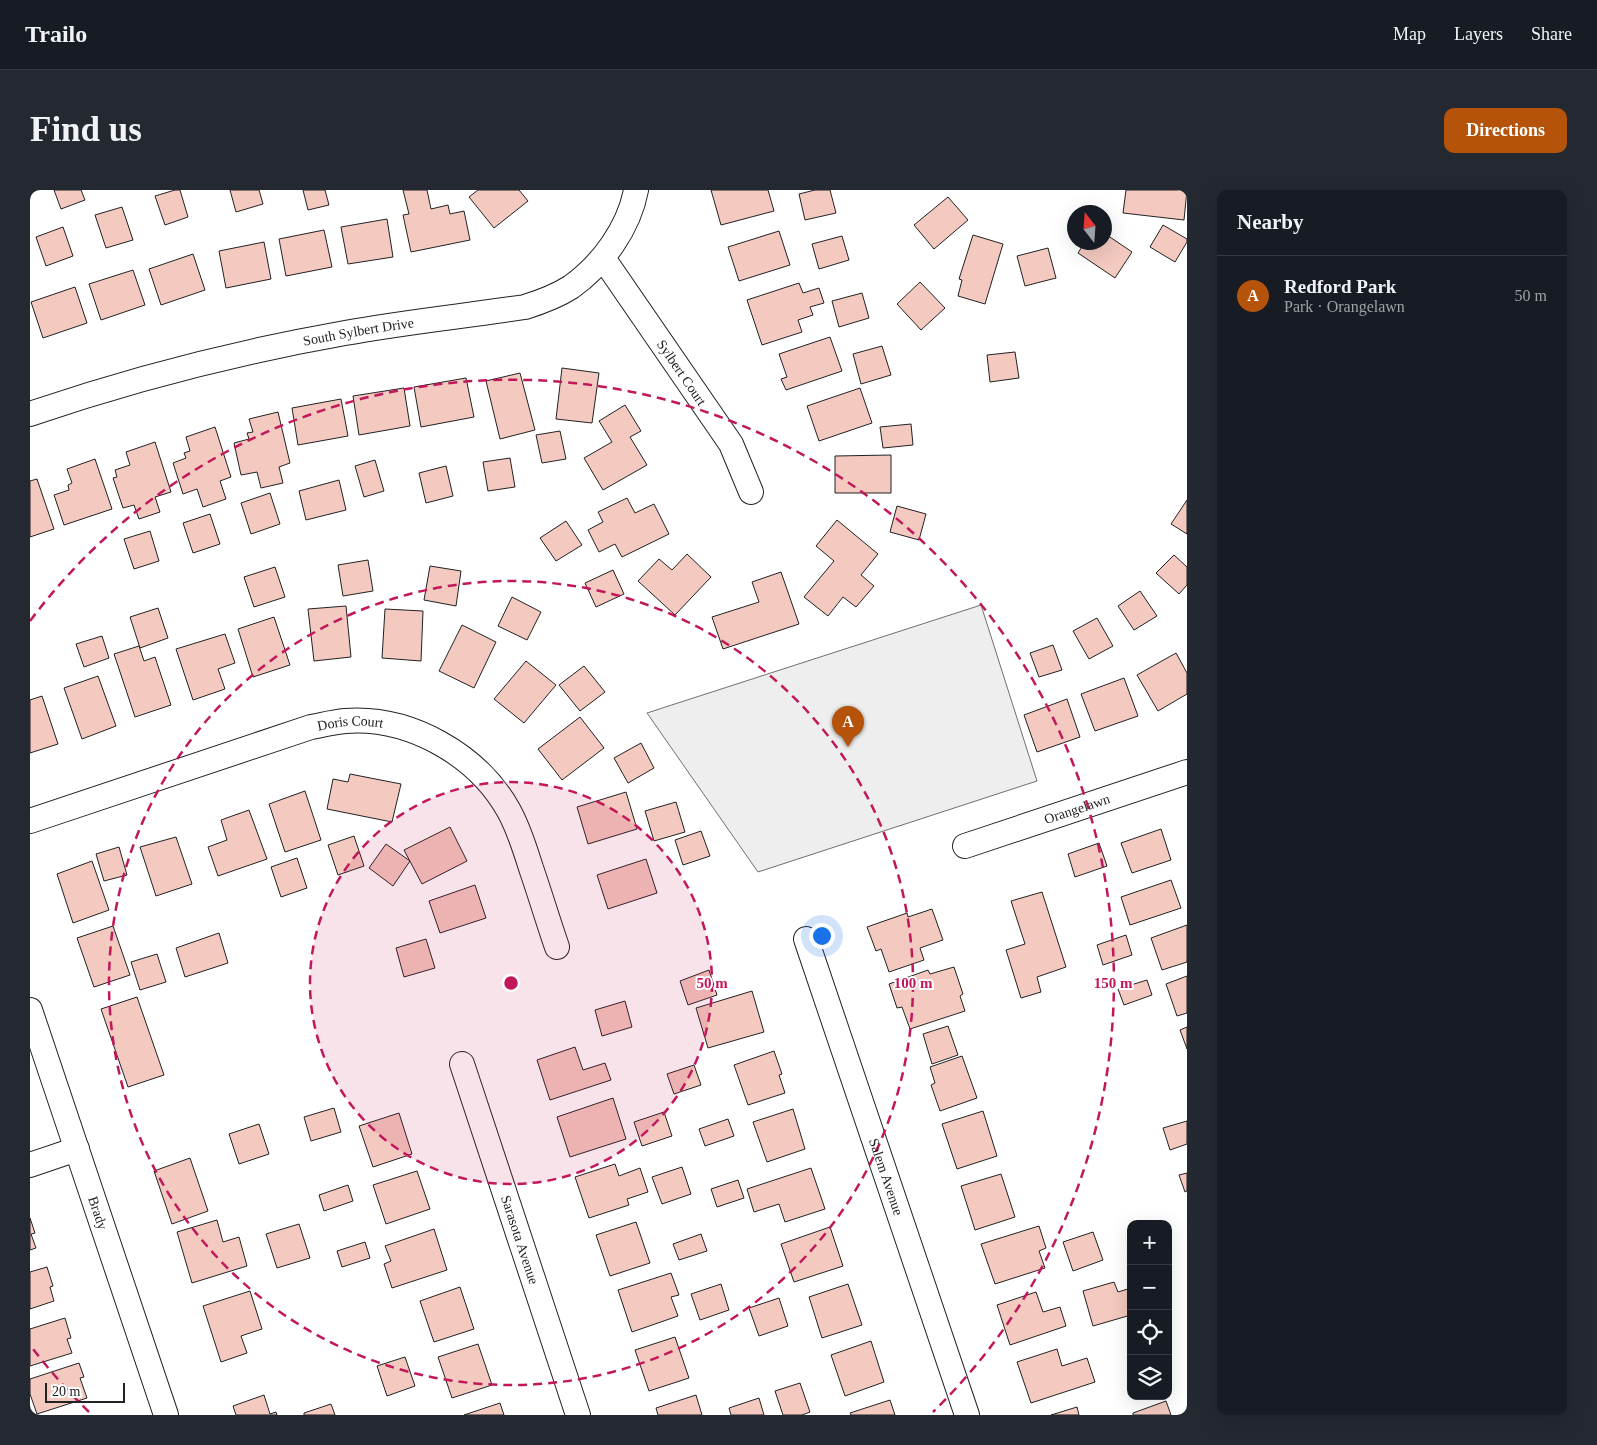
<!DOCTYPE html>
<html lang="en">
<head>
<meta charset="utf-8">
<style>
	body { margin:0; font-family:"Times New Roman",serif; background:#242831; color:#f1f3f6 }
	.controls { position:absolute; right:15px; bottom:15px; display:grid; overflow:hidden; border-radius:10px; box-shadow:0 5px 20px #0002 }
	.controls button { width:45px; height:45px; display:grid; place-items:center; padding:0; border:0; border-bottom:1px solid #363941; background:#171b24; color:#f1f3f6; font:25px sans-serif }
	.compass { position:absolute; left:1037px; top:15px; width:45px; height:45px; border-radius:50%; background:#171b24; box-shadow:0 5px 20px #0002; rotate:343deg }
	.scale { position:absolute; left:15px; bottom:12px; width:80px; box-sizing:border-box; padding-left:5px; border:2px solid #222; border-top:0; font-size:14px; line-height:18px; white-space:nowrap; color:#222; -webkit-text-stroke:4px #fff; paint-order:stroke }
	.you { position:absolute; left:791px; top:745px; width:18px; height:18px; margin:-12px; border:4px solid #fff; border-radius:50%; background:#1a73e8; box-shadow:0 0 0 8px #1a73e833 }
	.badge { display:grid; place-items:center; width:32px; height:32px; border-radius:50%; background:#b45309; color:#fff; font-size:16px; font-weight:700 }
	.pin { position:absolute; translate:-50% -41px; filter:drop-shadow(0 1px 2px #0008) }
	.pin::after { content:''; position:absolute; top:26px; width:18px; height:15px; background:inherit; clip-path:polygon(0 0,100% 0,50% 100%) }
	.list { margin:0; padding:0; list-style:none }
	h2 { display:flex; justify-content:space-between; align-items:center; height:65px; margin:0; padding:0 20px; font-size:21px }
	h2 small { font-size:16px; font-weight:400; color:#9ea1a6 }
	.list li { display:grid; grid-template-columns:32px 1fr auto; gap:15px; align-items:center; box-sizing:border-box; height:80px; padding:0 20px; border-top:1px solid #363941 }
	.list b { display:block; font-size:19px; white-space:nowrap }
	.list p { margin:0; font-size:16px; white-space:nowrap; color:#9ea1a6 }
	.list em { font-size:16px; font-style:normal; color:#9ea1a6 }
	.icon { flex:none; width:28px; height:28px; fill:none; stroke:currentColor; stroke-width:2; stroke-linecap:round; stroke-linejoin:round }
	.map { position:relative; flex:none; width:1157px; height:1225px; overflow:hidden; border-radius:10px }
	header { display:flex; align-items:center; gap:30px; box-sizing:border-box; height:70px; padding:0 25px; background:#171b24; border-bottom:1px solid #363941 }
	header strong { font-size:24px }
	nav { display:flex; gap:28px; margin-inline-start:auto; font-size:18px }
	.intro { display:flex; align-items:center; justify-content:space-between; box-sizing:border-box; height:120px; padding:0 30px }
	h1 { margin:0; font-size:35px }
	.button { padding:12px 22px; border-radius:10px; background:#b45309; color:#fff; font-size:18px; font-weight:700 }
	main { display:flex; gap:30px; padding:0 30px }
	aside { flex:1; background:#171b24; border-radius:10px; box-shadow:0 5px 20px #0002 }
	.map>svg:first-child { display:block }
	.green { fill:#eee; stroke:#6f6f6f }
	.building { fill:#f3c9c0; stroke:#222 }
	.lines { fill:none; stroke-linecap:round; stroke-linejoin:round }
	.street-casing { stroke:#222; stroke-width:26 }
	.street { stroke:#fff; stroke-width:24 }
	.ring { fill:none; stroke:#c2185b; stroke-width:2.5; stroke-dasharray:9 6 }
	.labels { text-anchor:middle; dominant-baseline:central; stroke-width:4; stroke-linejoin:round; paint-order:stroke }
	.street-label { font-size:14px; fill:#222; stroke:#fff }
	.centre { fill:#c2185b; stroke:#fff; stroke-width:2.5 }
	.ring-label { font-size:15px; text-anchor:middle; font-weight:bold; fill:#c2185b; stroke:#fff; stroke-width:4; stroke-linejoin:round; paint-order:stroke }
</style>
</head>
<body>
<header>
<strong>Trailo</strong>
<nav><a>Map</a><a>Layers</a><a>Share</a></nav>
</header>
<div class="intro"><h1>Find us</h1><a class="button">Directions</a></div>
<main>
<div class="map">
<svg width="1157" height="1225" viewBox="0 0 1157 1225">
	<rect width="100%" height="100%" fill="#fff"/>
	<polygon class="green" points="951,415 1007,591 728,682 617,523"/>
	<g class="building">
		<polygon points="24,0 51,0 55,10 31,19"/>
		<polygon points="145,0 150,0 158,27 135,35 125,6"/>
		<polygon points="200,0 229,0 233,14 206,22"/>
		<polygon points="273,0 295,0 299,15 278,20"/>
		<polygon points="373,0 397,0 401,19 418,15 420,24 434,21 440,50 381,62 373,25 379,24"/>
		<polygon points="448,0 489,0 498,11 464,38 439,7"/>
		<polygon points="681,0 738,0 744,21 691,35"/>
		<polygon points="785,0 800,0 806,23 775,30 769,4"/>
		<polygon points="1096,0 1157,0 1154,30 1093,23"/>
		<polygon points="918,7 938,30 904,59 884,35"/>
		<polygon points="92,17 103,50 76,58 65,25"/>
		<polygon points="357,29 363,67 318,74 311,37"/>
		<polygon points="1133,35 1157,49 1157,52 1145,72 1120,57"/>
		<polygon points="33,37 43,66 16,76 6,47"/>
		<polygon points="294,40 302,77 256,86 249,49"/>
		<polygon points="749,41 760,75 709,91 698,57"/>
		<polygon points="1074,43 1102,62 1085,88 1048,63 1055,52 1074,52"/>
		<polygon points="943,45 973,54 955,114 928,106 932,90 929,89"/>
		<polygon points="812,46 819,70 789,79 782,54"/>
		<polygon points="234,52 241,89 196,98 189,61"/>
		<polygon points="1018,58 1026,88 995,96 987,66"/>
		<polygon points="163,64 175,100 131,115 119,79"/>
		<polygon points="103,80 115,115 71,130 59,94"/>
		<polygon points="890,92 915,118 891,140 867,114"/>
		<polygon points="769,93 773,103 789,98 794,113 780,117 783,125 768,130 772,142 732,155 717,110"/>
		<polygon points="45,97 57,133 13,148 1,112"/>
		<polygon points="832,103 839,128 809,137 802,111"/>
		<polygon points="800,147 812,181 756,200 751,189 757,187 749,164"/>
		<polygon points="852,156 861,185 831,194 823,164"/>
		<polygon points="985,162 989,188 960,192 957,165"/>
		<polygon points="532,178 569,183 562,233 526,229"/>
		<polygon points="490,183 505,240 470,249 456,191"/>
		<polygon points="436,188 444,227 391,237 384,197"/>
		<polygon points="374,198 380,236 329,245 323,206"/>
		<polygon points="830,198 842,233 789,251 777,216"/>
		<polygon points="311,209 318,246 268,255 262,218"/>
		<polygon points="595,215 611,241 600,247 617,275 573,300 554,268 582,252 569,231"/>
		<polygon points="248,222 260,273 249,277 253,293 231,298 227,282 211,285 204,253 219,249 217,243 223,242 219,229"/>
		<polygon points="881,234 883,255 853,258 850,237"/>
		<polygon points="185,237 201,287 190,291 196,309 173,317 167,299 153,304 143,273 156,268 154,263 160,261 156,247"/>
		<polygon points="530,241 536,269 512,273 506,245"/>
		<polygon points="125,252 141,302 125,307 130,322 109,329 104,315 93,318 83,288 87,287 85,280 100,275 96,262"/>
		<polygon points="861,265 861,303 805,303 805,266"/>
		<polygon points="480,268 485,297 458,301 453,272"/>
		<polygon points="65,269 82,319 34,335 24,305 39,300 38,295 42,293 37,279"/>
		<polygon points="345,270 354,301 334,307 325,276"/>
		<polygon points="416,276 423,306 396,313 389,283"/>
		<polygon points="7,289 24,339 0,347 0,291"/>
		<polygon points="309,290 316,320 276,330 269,301"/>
		<polygon points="240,303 250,334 221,344 211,313"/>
		<polygon points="597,308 605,323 624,314 639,344 592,367 585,354 569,362 558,340 573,332 568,322"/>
		<polygon points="1157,310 1157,344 1141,334"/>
		<polygon points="867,316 896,324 889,350 860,342"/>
		<polygon points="180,324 190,354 163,363 153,333"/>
		<polygon points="807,330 848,364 831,385 844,396 826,417 813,407 798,426 774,407 804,371 786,356"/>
		<polygon points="536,331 552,355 526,371 510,348"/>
		<polygon points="120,341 129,371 104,379 94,349"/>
		<polygon points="657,364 681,387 645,425 608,391 629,369 642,380"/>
		<polygon points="1144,365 1157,377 1157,395 1149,404 1126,383"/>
		<polygon points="338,370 343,401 313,406 308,375"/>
		<polygon points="400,376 431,381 426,416 394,410"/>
		<polygon points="245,377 255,407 224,417 214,387"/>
		<polygon points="583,380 594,404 566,417 555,393"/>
		<polygon points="751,382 769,434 693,459 682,427 729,412 722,392"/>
		<polygon points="1110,401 1127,426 1104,440 1088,416"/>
		<polygon points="482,407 511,422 497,450 468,436"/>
		<polygon points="316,416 321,467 284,471 278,419"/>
		<polygon points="128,418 138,448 110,458 100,427"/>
		<polygon points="355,419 393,421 391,471 352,468"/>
		<polygon points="244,427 260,475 223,487 208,439"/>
		<polygon points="1067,428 1083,456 1059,469 1043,441"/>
		<polygon points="432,435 466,452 444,498 409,481"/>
		<polygon points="195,444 205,473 188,479 195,499 163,510 146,459"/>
		<polygon points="72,446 79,468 54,477 46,454"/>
		<polygon points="1023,455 1032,480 1009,487 1000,463"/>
		<polygon points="109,456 114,471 125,467 141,515 105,527 84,464"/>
		<polygon points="1146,463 1157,483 1157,504 1128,521 1107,485"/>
		<polygon points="496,471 526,495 494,533 464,509"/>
		<polygon points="554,476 575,502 550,521 529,495"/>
		<polygon points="68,486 86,536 52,549 34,498"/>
		<polygon points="1094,488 1108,526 1065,541 1051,504"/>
		<polygon points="12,506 28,554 0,563 0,510"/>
		<polygon points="1037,509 1050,547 1007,562 994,525"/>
		<polygon points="550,527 574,558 532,590 508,559"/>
		<polygon points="611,553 624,578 598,593 584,568"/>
		<polygon points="320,584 371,594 362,632 297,619 303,589 318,592"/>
		<polygon points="275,601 291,650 255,662 239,614"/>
		<polygon points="596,602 607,639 558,654 547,617"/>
		<polygon points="646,612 655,642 624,651 615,621"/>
		<polygon points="219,620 237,669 188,686 178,657 197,650 191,630"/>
		<polygon points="420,637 437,671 392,694 374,660"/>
		<polygon points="1131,639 1141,670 1102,683 1091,653"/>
		<polygon points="671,641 680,666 653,675 645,650"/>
		<polygon points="324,646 334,676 308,685 298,655"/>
		<polygon points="146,647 162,694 126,706 110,657"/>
		<polygon points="1069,653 1077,676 1045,687 1038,664"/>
		<polygon points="356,654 380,671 363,696 339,678"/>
		<polygon points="89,657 97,685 74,691 66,664"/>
		<polygon points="267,668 277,698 251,707 241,677"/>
		<polygon points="616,669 627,703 578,719 567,685"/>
		<polygon points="62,671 79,720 43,733 27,684"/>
		<polygon points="1141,690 1151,718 1100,735 1091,707"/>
		<polygon points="445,695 456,728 410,743 399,711"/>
		<polygon points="1012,702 1036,777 1007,787 1011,802 991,808 976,760 995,754 981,711"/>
		<polygon points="902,719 913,750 890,758 894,770 859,782 851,759 846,761 837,737 877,723 878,727"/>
		<polygon points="1157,735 1157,772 1132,780 1121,748"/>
		<polygon points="83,736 100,785 64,797 47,748"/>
		<polygon points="189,743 198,773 155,787 146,758"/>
		<polygon points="1096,745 1102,765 1073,775 1067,755"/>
		<polygon points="396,749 405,778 374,787 366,758"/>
		<polygon points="127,764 136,792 110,800 101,772"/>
		<polygon points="924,777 933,804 930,806 935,821 880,839 872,817 867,818 859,794 898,780 900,784"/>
		<polygon points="679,780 687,805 658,815 650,791"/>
		<polygon points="1157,786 1157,823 1147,826 1136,794"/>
		<polygon points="1117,790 1122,805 1094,815 1088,799"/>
		<polygon points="722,801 734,842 678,858 666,818"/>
		<polygon points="107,807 134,885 98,897 71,819"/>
		<polygon points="595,811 602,837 572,846 565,820"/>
		<polygon points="918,836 928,865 902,874 893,844"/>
		<polygon points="1157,837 1157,859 1150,840"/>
		<polygon points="545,857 553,880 575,873 581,890 520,910 507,870"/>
		<polygon points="744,861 752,884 749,885 755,903 718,915 704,875"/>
		<polygon points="932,866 947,908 910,921 901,895 905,893 900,877"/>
		<polygon points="664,875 671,895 644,904 637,884"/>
		<polygon points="583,908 596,949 540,967 527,927"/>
		<polygon points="304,918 311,942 281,951 274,927"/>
		<polygon points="763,919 775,959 737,972 723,932"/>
		<polygon points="953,921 967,966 927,979 912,934"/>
		<polygon points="634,922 642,946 612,956 604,932"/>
		<polygon points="369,923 382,964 343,977 329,936"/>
		<polygon points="698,929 704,946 675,956 669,939"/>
		<polygon points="1157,931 1157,954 1140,960 1133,938"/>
		<polygon points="229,934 239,964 209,974 199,944"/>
		<polygon points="160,968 178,1021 142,1034 124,981"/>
		<polygon points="585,974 589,986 610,978 618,1002 597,1009 599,1015 559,1028 545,987"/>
		<polygon points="652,977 661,1004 632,1014 622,987"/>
		<polygon points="781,978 795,1019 755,1032 749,1014 724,1022 717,999"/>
		<polygon points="387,981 400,1019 356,1034 343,995"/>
		<polygon points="1157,983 1157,1001 1155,1002 1149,985"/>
		<polygon points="971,984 985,1027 945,1040 931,996"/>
		<polygon points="708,990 714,1008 687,1017 681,999"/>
		<polygon points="318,995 323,1011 294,1021 289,1005"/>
		<polygon points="0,1028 5,1043 1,1044 6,1058 0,1060"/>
		<polygon points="187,1030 193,1052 209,1047 217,1076 162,1093 147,1042"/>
		<polygon points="606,1032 620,1073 580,1086 566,1045"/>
		<polygon points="269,1034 280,1068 247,1078 236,1044"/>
		<polygon points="1009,1036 1016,1058 1009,1061 1015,1078 965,1094 951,1054"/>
		<polygon points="800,1037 813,1076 764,1092 751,1054"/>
		<polygon points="404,1039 417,1080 362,1098 354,1074 361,1071 355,1056"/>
		<polygon points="1063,1042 1073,1070 1043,1081 1033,1052"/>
		<polygon points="671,1044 677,1061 649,1070 643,1054"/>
		<polygon points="335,1052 340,1068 312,1077 307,1061"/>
		<polygon points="17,1077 23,1096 20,1097 24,1111 0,1119 0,1082"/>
		<polygon points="641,1083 649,1105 641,1107 648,1126 602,1142 588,1100"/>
		<polygon points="1084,1092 1088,1102 1101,1098 1101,1125 1063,1136 1053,1101"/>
		<polygon points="691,1094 699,1120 670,1130 661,1104"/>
		<polygon points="818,1094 832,1135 792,1148 779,1107"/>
		<polygon points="430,1097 444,1139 404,1152 390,1111"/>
		<polygon points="220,1101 232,1139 211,1146 217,1163 191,1172 173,1116"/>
		<polygon points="1006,1102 1013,1122 1030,1117 1036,1136 980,1155 967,1115"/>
		<polygon points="749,1108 758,1136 729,1146 719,1118"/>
		<polygon points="35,1128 41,1148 37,1149 42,1163 0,1176 0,1139"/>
		<polygon points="645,1147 659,1188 619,1201 605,1160"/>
		<polygon points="841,1151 854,1192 815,1206 801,1165"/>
		<polygon points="448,1154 462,1195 422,1208 408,1167"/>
		<polygon points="1027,1159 1032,1176 1057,1168 1065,1192 1001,1213 987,1172"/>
		<polygon points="375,1167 385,1196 357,1206 347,1176"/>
		<polygon points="49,1173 54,1187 50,1188 57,1208 7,1224 0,1204 0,1189"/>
		<polygon points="770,1193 780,1222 772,1225 753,1225 745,1201"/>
		<polygon points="234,1205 240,1224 246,1222 247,1225 206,1225 203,1216"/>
		<polygon points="666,1205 672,1225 628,1225 626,1218"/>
		<polygon points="729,1208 734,1225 701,1225 699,1218"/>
		<polygon points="860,1210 865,1225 821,1225 820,1223"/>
		<polygon points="1136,1211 1141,1225 1103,1225 1103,1223"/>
		<polygon points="470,1213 474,1225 434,1225"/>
		<polygon points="301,1214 305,1225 274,1225 274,1223"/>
		<polygon points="1047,1217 1049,1225 1021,1225"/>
	</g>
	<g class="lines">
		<g class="street-casing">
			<g id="street">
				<path id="s1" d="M 573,68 L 701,254 L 721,302"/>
				<path id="s2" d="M 0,224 C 102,189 208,162 315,143 C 375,132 435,126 495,117 C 511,112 527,106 541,97 C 572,75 599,38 606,0"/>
				<path id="s3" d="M 0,631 L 281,537 C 292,535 304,532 315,531 C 380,526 448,565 479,621 C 489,639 495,659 501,678 C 510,704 518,731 527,757"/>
				<path id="s4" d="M 935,656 L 1157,582"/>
				<path id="s5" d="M 776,749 L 937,1225"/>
				<path id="s6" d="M 0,820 L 136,1225"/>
				<path id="s7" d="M 432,874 L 548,1225"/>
				<polyline points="0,975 47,959"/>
			</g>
		</g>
		<use href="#street" class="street"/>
	</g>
	<circle cx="481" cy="793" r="201" fill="#c2185b" fill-opacity=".12"/>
	<g class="ring">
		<circle cx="481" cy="793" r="201"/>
		<circle cx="481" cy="793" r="402"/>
		<path d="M59 1222A602 602 0 0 1 0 1155M0 431A602 602 0 1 1 903 1222"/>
	</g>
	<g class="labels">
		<g class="street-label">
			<text stroke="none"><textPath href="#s2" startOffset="339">South Sylbert Drive</textPath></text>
			<text stroke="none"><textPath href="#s1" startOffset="139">Sylbert Court</textPath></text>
			<text stroke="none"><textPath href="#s3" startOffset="336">Doris Court</textPath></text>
			<text stroke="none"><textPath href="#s4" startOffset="118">Orangelawn</textPath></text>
			<text stroke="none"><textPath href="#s5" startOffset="251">Salem Avenue</textPath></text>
			<text stroke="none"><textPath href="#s6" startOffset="214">Brady</textPath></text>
			<text stroke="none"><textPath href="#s7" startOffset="185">Sarasota Avenue</textPath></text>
		</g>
	</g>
	<circle cx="481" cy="793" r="8" class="centre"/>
	<g class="ring-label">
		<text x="682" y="798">50 m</text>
		<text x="883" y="798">100 m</text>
		<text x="1083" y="798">150 m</text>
	</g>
</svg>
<div class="controls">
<button>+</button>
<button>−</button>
<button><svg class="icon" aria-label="locate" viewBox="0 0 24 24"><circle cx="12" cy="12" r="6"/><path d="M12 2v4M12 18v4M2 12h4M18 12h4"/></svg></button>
<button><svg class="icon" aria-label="layers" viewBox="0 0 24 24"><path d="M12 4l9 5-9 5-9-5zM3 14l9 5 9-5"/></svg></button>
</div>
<svg class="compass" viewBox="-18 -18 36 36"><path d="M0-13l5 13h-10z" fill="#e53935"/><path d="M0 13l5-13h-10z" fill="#9ea1a6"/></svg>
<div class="scale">20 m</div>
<div class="you"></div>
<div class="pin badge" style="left:818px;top:557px">A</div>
</div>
<aside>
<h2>Nearby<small></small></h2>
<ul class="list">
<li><span class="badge">A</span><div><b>Redford Park</b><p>Park · Orangelawn</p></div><em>50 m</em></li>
</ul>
</aside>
</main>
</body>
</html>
